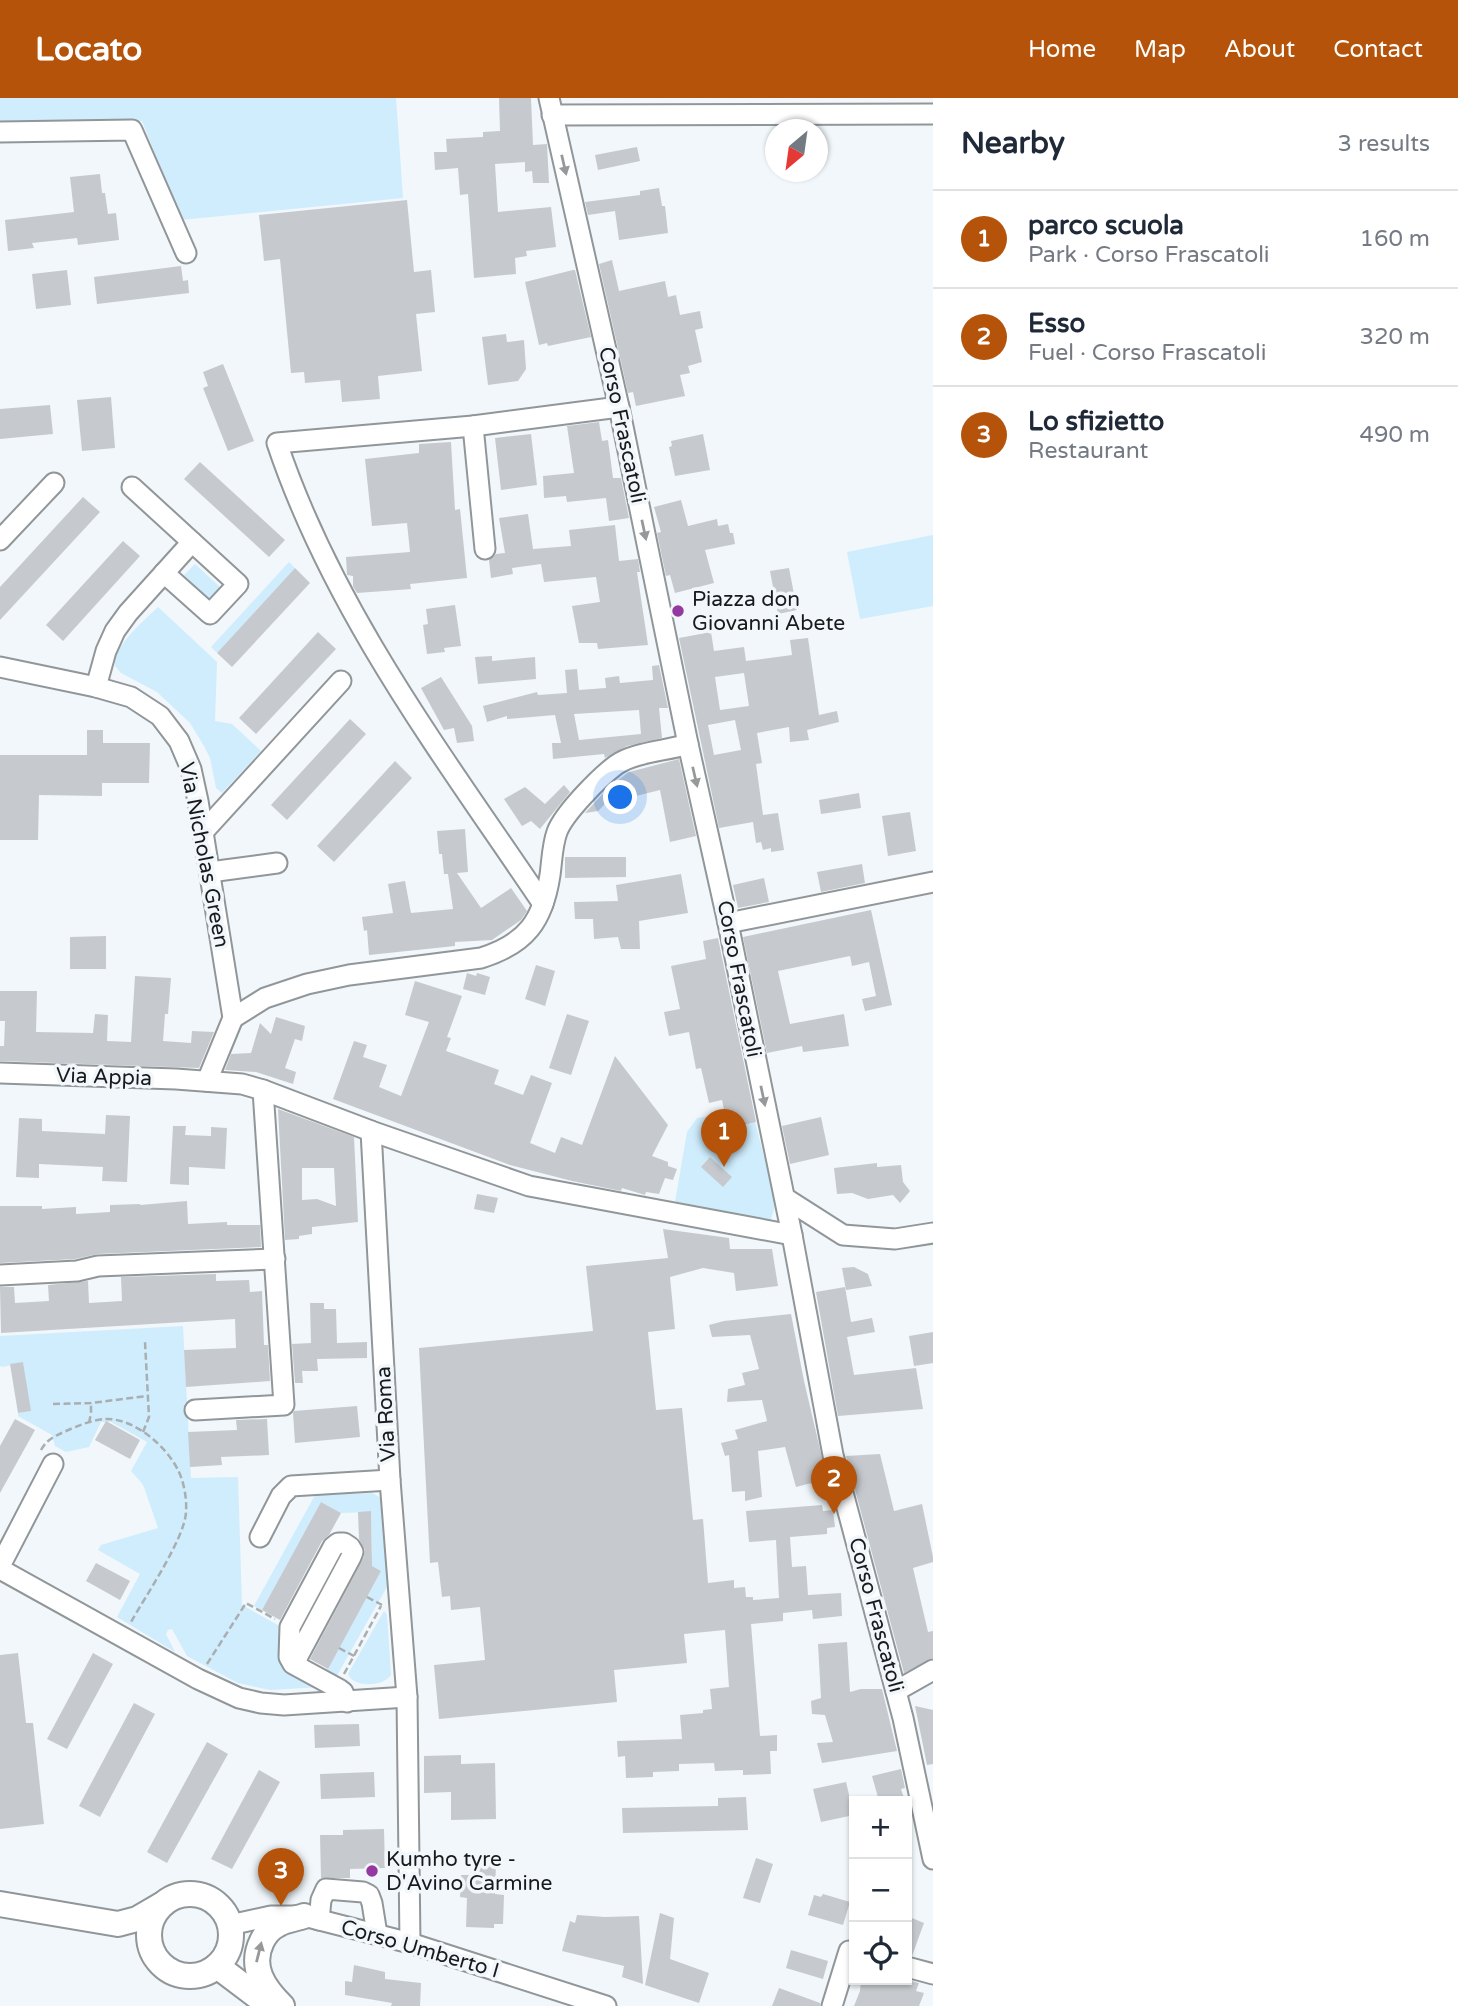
<!DOCTYPE html>
<html lang="en">
<head>
<meta charset="utf-8">
<style>
	body { margin:0; font-family:"Varela Round",sans-serif; background:#f6f6f7; color:#1f2937 }
	.controls { position:absolute; right:21px; bottom:21px; display:grid; overflow:hidden; border-radius:0px; box-shadow:0 2px 5px #0004 }
	.controls button { width:63px; height:63px; display:grid; place-items:center; padding:0; border:0; border-bottom:2px solid #e0e1e3; background:#fff; color:#1f2937; font:35px sans-serif }
	.compass { position:absolute; left:765px; top:21px; width:63px; height:63px; border-radius:50%; background:#fff; box-shadow:0 2px 5px #0004; rotate:209deg }
	.you { position:absolute; left:621px; top:700px; width:24px; height:24px; margin:-18px; border:5px solid #fff; border-radius:50%; background:#1a73e8; box-shadow:0 0 0 10px #1a73e833 }
	.badge { display:grid; place-items:center; width:46px; height:46px; border-radius:50%; background:#b45309; color:#fff; font-size:23px; font-weight:700 }
	.pin { position:absolute; translate:-50% -58px; filter:drop-shadow(0 2px 4px #0008) }
	.pin::after { content:''; position:absolute; top:37px; width:24px; height:21px; background:inherit; clip-path:polygon(0 0,100% 0,50% 100%) }
	.list { margin:0; padding:0; list-style:none }
	h2 { display:flex; justify-content:space-between; align-items:center; height:91px; margin:0; padding:0 28px; font-size:30px }
	h2 small { font-size:23px; font-weight:400; color:#747a83 }
	.list li { display:grid; grid-template-columns:46px 1fr auto; gap:21px; align-items:center; box-sizing:border-box; height:98px; padding:0 28px; border-top:2px solid #e0e1e3 }
	.list b { display:block; font-size:26px; white-space:nowrap }
	.list p { margin:0; font-size:23px; white-space:nowrap; color:#747a83 }
	.list em { font-size:23px; font-style:normal; color:#747a83 }
	.icon { flex:none; width:38px; height:38px; fill:none; stroke:currentColor; stroke-width:2; stroke-linecap:round; stroke-linejoin:round }
	.map { position:relative; flex:none; width:933px; height:1908px; overflow:hidden }
	header { display:flex; align-items:center; gap:42px; box-sizing:border-box; height:98px; padding:0 35px; background:#b45309; color:#fff }
	header strong { font-size:33px }
	nav { display:flex; gap:38px; margin-inline-start:auto; font-size:24px }
	main { display:flex }
	aside { flex:1; background:#fff }
	.map>svg:first-child { display:block }
	.green { fill:#cfedfd }
	.building { fill:#c6cace; fill-rule:evenodd }
	.lines { fill:none; stroke-linecap:round; stroke-linejoin:round }
	.minor-casing { stroke:#919699; stroke-width:23 }
	.major-casing { stroke:#919699; stroke-width:28 }
	.path { stroke:#a9aeb0; stroke-width:2.5; stroke-dasharray:7 3.5; stroke-linecap:butt }
	.minor { stroke:#fff; stroke-width:19 }
	.major { stroke:#fff; stroke-width:24 }
	.oneway { fill:#979899 }
	.poi-dot { fill:#9438a2; stroke:#f1f7fa; stroke-width:2.5 }
	.labels { text-anchor:middle; dominant-baseline:central; stroke-width:7; stroke-linejoin:round; paint-order:stroke }
	.street-label { font-size:21px; fill:#181a1c; stroke:#f1f7fa }
	.poi-label { font-size:21px; fill:#181a1c; stroke:#f1f7fa; text-anchor:start }
</style>
</head>
<body>
<header>
<strong>Locato</strong>
<nav><a>Home</a><a>Map</a><a>About</a><a>Contact</a></nav>
</header>
<main>
<div class="map">
<svg width="933" height="1908" viewBox="0 0 933 1908">
	<rect width="100%" height="100%" fill="#f1f7fa"/>
	<g class="green">
		<polygon points="0,0 396,0 403,100 181,122 142,23 0,26"/>
		<polygon points="933,437 933,508 860,521 847,454"/>
		<polygon points="289,464 295,470 217,555 211,549"/>
		<polygon points="195,466 222,491 211,503 184,477"/>
		<path d="M 158,509 L 217,564 L 215,623 L 232,626 L 261,653 L 222,695 L 216,690 L 210,660 L 204,648 L 190,625 L 157,594 L 121,575 L 115,568 C 113,548 144,523 158,509 Z"/>
		<polygon points="752,1013 776,1104 770,1125 675,1104 687,1034 697,1020"/>
		<polygon points="183,1228 191,1380 238,1379 242,1507 283,1530 281,1568 321,1589 270,1592 238,1585 187,1558 172,1531 168,1532 166,1536 175,1554 117,1519 140,1476 98,1452 101,1447 158,1430 144,1389 141,1384 131,1373 147,1344 111,1324 101,1324 89,1349 66,1354 55,1348 52,1337 18,1318 18,1315 30,1313 23,1264 3,1269 0,1268 0,1238"/>
		<polygon points="372,1395 381,1400 388,1487 335,1581 325,1576 381,1473 359,1461 372,1456 371,1414 341,1415 321,1404 262,1512 254,1508 314,1399 318,1397"/>
		<path d="M 384,1513 L 387,1517 L 391,1577 C 383,1589 353,1590 348,1576 Z"/>
	</g>
	<g class="building">
		<polygon points="499,0 531,0 533,47 547,46 549,85 533,85 532,73 525,74 525,64 495,66 498,114 551,109 556,149 526,153 527,158 515,160 516,176 474,180 468,96 460,97 458,70 435,72 434,54 447,54 446,41 483,39 483,34 500,33"/>
		<polygon points="637,49 640,63 598,72 595,57"/>
		<polygon points="100,76 102,95 105,95 108,116 116,115 119,142 78,147 77,140 32,145 34,150 8,153 5,122 74,114 70,79"/>
		<polygon points="659,90 662,108 665,108 668,135 619,142 615,113 588,117 585,104 640,97 640,93"/>
		<polygon points="407,102 414,174 431,172 435,214 416,216 422,273 378,278 380,301 342,304 340,282 305,285 304,274 291,275 280,161 264,163 259,117"/>
		<polygon points="612,162 619,193 665,183 668,199 676,197 680,217 700,213 703,230 695,232 702,264 688,268 690,275 680,277 685,298 636,308 633,294 628,295 599,166"/>
		<polygon points="181,168 183,183 188,182 189,195 97,206 94,179"/>
		<polygon points="67,172 71,207 36,211 32,176"/>
		<polygon points="573,172 575,172 591,239 548,248 547,245 539,247 525,184"/>
		<polygon points="506,236 507,244 524,242 526,271 518,283 488,287 482,239"/>
		<polygon points="223,266 254,343 228,353 203,290 208,288 203,274"/>
		<polygon points="111,299 115,350 82,353 77,302"/>
		<polygon points="50,307 53,336 0,341 0,311"/>
		<polygon points="599,324 602,343 608,342 613,380 621,380 629,420 609,423 606,400 567,404 566,398 544,400 543,378 574,375 567,328"/>
		<polygon points="531,336 537,387 501,392 495,340"/>
		<polygon points="703,336 710,372 675,378 669,349 672,348 671,343"/>
		<polygon points="451,344 455,412 460,411 467,480 410,486 411,491 357,495 353,488 353,478 347,477 346,459 410,454 407,425 372,428 365,361 419,355 419,346"/>
		<polygon points="200,364 285,442 269,459 184,381"/>
		<polygon points="83,399 100,414 0,522 0,489"/>
		<polygon points="681,402 688,428 717,421 718,428 728,426 730,435 733,435 735,446 705,452 714,485 675,495 670,477 666,478 657,435 661,434 654,409"/>
		<polygon points="528,416 533,451 571,448 569,432 615,427 619,463 638,461 640,474 637,474 648,547 598,551 597,545 579,545 572,508 600,504 596,479 544,484 541,466 512,470 513,476 491,480 489,462 496,456 505,455 499,420"/>
		<polygon points="123,443 140,458 63,543 46,527"/>
		<polygon points="295,470 310,485 232,569 217,555"/>
		<polygon points="789,470 797,512 778,516 770,473"/>
		<polygon points="455,507 461,548 444,550 445,554 427,556 423,527 428,526 426,511"/>
		<polygon points="318,534 336,551 256,636 239,620"/>
		<path d="M 711,534 L 714,553 L 744,549 L 746,563 L 792,557 L 790,542 L 808,540 L 819,617 L 837,613 L 839,624 L 807,632 L 809,642 L 790,644 L 789,629 L 757,635 L 762,665 L 756,666 L 763,717 L 778,715 L 784,752 L 771,754 L 771,750 L 763,752 L 761,744 L 756,745 L 753,724 L 719,730 L 679,540 ZM 744,575 L 749,608 L 720,612 L 715,579 ZM 735,622 L 741,652 L 714,657 L 708,627 Z"/>
		<polygon points="492,558 492,563 535,559 536,581 478,586 475,559"/>
		<path d="M 659,567 L 668,610 L 659,610 L 662,640 L 627,648 L 605,660 L 604,656 L 553,661 L 552,645 L 561,645 L 555,617 L 507,621 L 507,618 L 487,624 L 483,608 L 537,594 L 538,597 L 567,595 L 565,572 L 577,571 L 579,592 L 606,590 L 605,580 L 619,578 L 620,585 L 653,582 L 652,568 ZM 639,612 L 641,636 L 579,642 L 574,616 Z"/>
		<polygon points="441,579 472,628 474,643 457,645 454,630 444,632 421,590"/>
		<polygon points="350,621 366,636 287,722 271,707"/>
		<polygon points="87,632 103,632 103,645 150,645 149,685 102,685 102,698 39,697 38,742 0,742 0,657 87,657"/>
		<polygon points="679,661 696,738 670,744 660,692 628,700 618,708 610,701 598,713 585,715 609,689 629,674"/>
		<polygon points="395,663 412,680 334,764 317,748"/>
		<polygon points="564,687 570,694 540,731 531,723 522,728 504,701 525,689 545,706"/>
		<polygon points="859,695 861,710 821,716 819,702"/>
		<polygon points="910,714 916,753 888,758 882,718"/>
		<polygon points="465,731 468,774 457,775 481,810 511,790 527,813 521,822 492,842 455,844 455,848 369,857 367,832 364,833 362,819 393,815 388,786 405,783 411,815 453,811 448,776 444,776 442,756 439,756 437,733"/>
		<polygon points="565,759 626,759 626,779 565,780"/>
		<polygon points="862,766 865,785 821,794 817,774"/>
		<polygon points="681,776 688,815 639,823 640,851 621,851 618,839 594,841 593,821 575,821 574,804 618,803 616,787"/>
		<polygon points="764,780 769,804 738,810 733,787"/>
		<polygon points="871,812 892,907 865,913 862,901 876,898 869,864 852,868 850,858 778,873 790,926 844,916 849,948 803,954 802,948 767,955 743,839"/>
		<polygon points="106,838 106,871 70,871 70,839"/>
		<polygon points="718,840 756,1024 737,1028 737,1024 727,1026 722,1002 709,1005 701,970 696,971 689,934 669,938 664,914 680,911 671,868 706,861 703,843"/>
		<polygon points="536,867 555,873 545,908 525,901"/>
		<polygon points="467,875 476,878 477,875 490,879 485,897 463,891"/>
		<polygon points="135,878 171,880 168,916 165,916 163,943 191,945 192,933 214,934 199,970 0,963 0,948 4,948 5,923 0,923 0,893 37,893 36,934 93,935 95,916 108,917 107,943 131,944"/>
		<polygon points="415,883 462,898 447,939 451,940 446,953 499,972 494,986 523,997 531,977 552,985 530,1045 555,1055 561,1039 582,1047 615,958 668,1027 652,1058 668,1064 668,1068 677,1071 673,1082 665,1080 659,1096 646,1094 645,1097 622,1090 621,1093 572,1083 510,1067 333,1001 354,943 367,947 363,959 387,967 379,989 401,998 429,924 405,917"/>
		<polygon points="567,916 589,923 571,977 549,970"/>
		<polygon points="276,919 305,928 302,943 295,941 285,970 296,974 293,986 256,974 225,972 231,956 251,955 260,925 271,936"/>
		<path d="M 278,1011 L 354,1039 L 358,1124 L 312,1129 L 312,1136 L 299,1138 L 299,1141 L 285,1142 ZM 302,1070 L 334,1070 L 336,1108 L 317,1101 L 302,1102 Z"/>
		<polygon points="106,1017 130,1018 127,1084 102,1083 103,1069 39,1066 39,1080 16,1079 19,1020 42,1021 42,1033 105,1036"/>
		<polygon points="821,1019 829,1057 790,1066 782,1028"/>
		<polygon points="173,1028 186,1028 185,1037 211,1038 211,1029 227,1030 225,1071 189,1069 189,1087 170,1086"/>
		<polygon points="710,1059 732,1079 723,1089 701,1069"/>
		<polygon points="877,1065 877,1069 901,1067 903,1084 910,1093 900,1105 893,1097 868,1101 852,1095 837,1096 834,1070"/>
		<polygon points="477,1096 498,1100 494,1115 474,1111"/>
		<polygon points="187,1103 188,1126 227,1124 227,1127 260,1127 261,1149 98,1156 75,1161 0,1165 0,1108 42,1108 42,1111 76,1109 76,1116 110,1114 110,1107 140,1106 140,1107"/>
		<polygon points="663,1131 729,1140 730,1151 772,1151 778,1188 736,1193 734,1175 703,1170 670,1179 675,1231 648,1234 656,1312 682,1310 693,1422 703,1421 708,1485 734,1482 734,1490 745,1489 746,1499 753,1499 753,1502 779,1500 776,1442 749,1444 746,1413 822,1407 823,1413 833,1412 835,1429 827,1430 827,1436 790,1439 792,1469 806,1468 808,1497 841,1495 842,1518 813,1521 812,1512 783,1515 783,1523 751,1526 760,1638 777,1637 777,1653 770,1653 771,1676 743,1677 743,1672 715,1673 714,1665 679,1666 679,1673 653,1674 653,1679 626,1680 625,1658 618,1659 617,1643 682,1641 680,1617 703,1615 703,1612 712,1611 710,1591 729,1589 725,1532 684,1536 687,1565 614,1572 617,1604 439,1621 434,1567 485,1562 480,1509 451,1512 450,1498 442,1499 438,1464 430,1465 419,1250 593,1233 586,1168 668,1160"/>
		<polygon points="854,1169 868,1176 872,1188 846,1192 842,1170"/>
		<polygon points="216,1176 216,1183 249,1182 250,1194 262,1193 264,1247 268,1247 270,1283 186,1289 184,1252 236,1250 235,1221 1,1235 0,1189 14,1189 15,1205 49,1203 48,1187 88,1183 89,1205 122,1203 121,1179"/>
		<polygon points="845,1189 851,1224 872,1220 875,1234 847,1239 854,1277 916,1270 923,1311 838,1318 816,1194"/>
		<polygon points="310,1205 324,1205 324,1211 336,1211 337,1245 367,1244 367,1260 317,1261 318,1273 302,1273 303,1285 295,1285 292,1246 311,1245"/>
		<polygon points="791,1216 804,1283 827,1381 796,1389 785,1349 758,1353 762,1399 745,1403 745,1393 732,1394 729,1357 725,1358 721,1345 738,1341 735,1332 767,1323 762,1302 727,1304 728,1291 745,1287 742,1275 759,1271 750,1237 712,1239 709,1227 724,1223"/>
		<polygon points="933,1234 933,1265 914,1268 909,1238"/>
		<polygon points="23,1264 31,1313 18,1315 10,1266"/>
		<polygon points="357,1308 360,1339 295,1345 293,1315 294,1313"/>
		<polygon points="15,1321 35,1332 0,1395 0,1348"/>
		<polygon points="267,1321 269,1357 221,1359 222,1367 190,1369 188,1334 237,1332 236,1322"/>
		<polygon points="106,1323 140,1342 130,1361 95,1342"/>
		<polygon points="880,1356 894,1413 922,1406 933,1459 933,1464 913,1470 928,1534 933,1533 933,1560 904,1575 846,1358"/>
		<polygon points="321,1404 341,1415 329,1437 322,1443 280,1522 262,1512"/>
		<polygon points="371,1413 372,1468 381,1473 328,1571 310,1561 364,1459 365,1452 359,1441 358,1414"/>
		<polygon points="96,1465 130,1483 120,1502 86,1483"/>
		<polygon points="847,1544 850,1594 861,1591 882,1591 897,1653 822,1665 817,1645 833,1644 825,1617 812,1616 811,1603 821,1600 818,1546"/>
		<polygon points="18,1555 26,1625 33,1625 44,1726 0,1731 0,1557"/>
		<polygon points="93,1555 113,1566 67,1651 47,1641"/>
		<polygon points="134,1605 155,1616 100,1719 79,1708"/>
		<polygon points="915,1608 933,1612 933,1666 927,1667"/>
		<polygon points="359,1626 360,1648 315,1650 314,1627"/>
		<polygon points="207,1644 228,1656 167,1765 147,1754"/>
		<polygon points="461,1657 461,1666 495,1665 496,1721 451,1722 451,1694 424,1695 424,1658"/>
		<polygon points="901,1671 905,1690 901,1691 905,1703 879,1703 872,1678"/>
		<polygon points="259,1672 280,1684 232,1771 211,1761"/>
		<polygon points="374,1674 375,1699 321,1701 320,1676"/>
		<polygon points="846,1684 854,1717 821,1724 813,1691"/>
		<polygon points="746,1699 748,1732 623,1735 622,1710 718,1708 718,1700"/>
		<polygon points="384,1731 385,1770 350,1771 350,1780 321,1780 320,1737 343,1737 343,1732"/>
		<polygon points="756,1760 773,1766 760,1805 743,1800"/>
		<polygon points="479,1764 496,1765 495,1796 504,1797 503,1826 494,1826 494,1830 466,1829 467,1800 460,1799 461,1777 479,1777"/>
		<polygon points="823,1796 850,1804 843,1827 808,1817 814,1797 821,1799"/>
		<polygon points="660,1815 674,1820 670,1861 709,1875 699,1905 645,1887"/>
		<polygon points="577,1817 605,1819 639,1818 643,1886 622,1879 624,1868 562,1853 570,1823 575,1825"/>
		<polygon points="907,1818 924,1825 912,1858 907,1857"/>
		<polygon points="791,1852 828,1863 823,1881 786,1870"/>
		<polygon points="354,1867 385,1874 385,1881 421,1885 420,1908 391,1908 392,1905 345,1897 345,1883 352,1884"/>
		<polygon points="861,1882 907,1882 919,1885 916,1893 924,1895 919,1908 854,1908 860,1893"/>
		<polygon points="779,1890 820,1905 820,1908 772,1908"/>
	</g>
	<g class="lines">
		<g class="minor-casing">
			<g id="minor">
				<polyline points="549,0 619,309 688,646 728,825 792,1137 833,1357 903,1620 933,1761"/>
				<polyline points="552,17 933,16"/>
				<polyline points="0,34 132,32 186,155"/>
				<polyline points="473,328 485,451"/>
				<polyline points="132,389 238,486 210,516 164,475"/>
				<polyline points="0,442 54,385"/>
				<polyline points="0,569 96,589 131,599 160,618 179,643 191,671 198,703 233,920 207,983"/>
				<polyline points="96,589 106,553 115,533 128,515 192,444"/>
				<polyline points="203,734 341,583"/>
				<polyline points="210,774 277,765"/>
				<path d="M 543,806 C 444,659 334,515 277,345 L 473,328 L 619,309"/>
				<polyline points="728,825 933,784"/>
				<path d="M 233,920 L 265,900 L 307,886 L 349,877 L 481,860 C 526,846 543,823 550,777 C 552,763 552,748 557,734 C 564,715 600,679 616,667 C 634,654 667,653 688,646"/>
				<polyline points="0,975 176,981 242,986 263,992 371,1033 529,1088 792,1137"/>
				<polyline points="371,1033 390,1382 407,1599 410,1845"/>
				<polyline points="785,1100 843,1137 895,1141 933,1135"/>
				<polyline points="0,1177 77,1173 98,1168 275,1161"/>
				<polyline points="195,1312 284,1307 263,992"/>
				<polyline points="260,1439 281,1398 291,1388 390,1382"/>
				<polyline points="0,1468 53,1366"/>
				<polyline points="0,1471 198,1581 239,1600 261,1605 284,1607 407,1599"/>
				<polyline points="299,1569 297,1564 298,1558 351,1459 353,1454 350,1449 344,1445 338,1445 333,1449 290,1529 289,1559 293,1566 339,1591 343,1594 347,1604"/>
				<polyline points="896,1593 933,1572"/>
				<polyline points="319,1822 321,1802 326,1791 363,1794 369,1797 372,1805 377,1836"/>
				<polyline points="230,1827 271,1818 304,1818 410,1845 606,1908"/>
				<polyline points="907,1869 933,1876"/>
				<polyline points="832,1908 849,1853 854,1854"/>
			</g>
		</g>
		<g class="major-casing">
			<g id="major">
				<circle cx="190" cy="1837" r="41"/>
				<polyline points="0,1806 118,1826 137,1821 161,1807"/>
				<polyline points="217,1868 270,1908"/>
				<path d="M 282,1908 C 264,1890 249,1869 262,1843 C 265,1837 271,1830 277,1827 C 284,1822 296,1821 304,1818"/>
			</g>
		</g>
		<g class="path">
			<polyline points="53,1306 91,1305 147,1298"/>
			<polyline points="89,1325 91,1315 91,1305"/>
			<polyline points="143,1334 149,1319 145,1244"/>
			<path d="M 41,1352 C 47,1341 55,1338 66,1333 C 77,1328 94,1321 107,1321 C 135,1321 166,1348 178,1372 C 184,1384 187,1401 186,1414 C 185,1440 145,1499 131,1524"/>
			<polyline points="367,1499 382,1507"/>
			<polyline points="339,1550 354,1558"/>
			<polyline points="207,1566 246,1505 275,1521"/>
			<polyline points="344,1576 381,1508"/>
		</g>
		<use href="#minor" class="minor"/>
		<use href="#major" class="major"/>
	</g>
	<defs><path id="oneway-solid" d="M-6-.8H1V-3.2L6.5 0L1 3.2V.8H-6Z" transform="scale(1.75)"/></defs>
	<g class="oneway">
		<use href="#oneway-solid" transform="translate(564 67) rotate(77)"/>
		<use href="#oneway-solid" transform="translate(644 432) rotate(78)"/>
		<use href="#oneway-solid" transform="translate(695 679) rotate(77)"/>
		<use href="#oneway-solid" transform="translate(763 998) rotate(78)"/>
		<use href="#oneway-solid" transform="translate(259 1854) rotate(-76)"/>
	</g>
	<g class="poi-dot">
		<circle cx="678" cy="513" r="7"/>
		<circle cx="372" cy="1773" r="7"/>
	</g>
	<g class="labels">
		<g class="street-label">
			<text transform="translate(622 327) rotate(78)">Corso Frascatoli</text>
			<text transform="translate(204 757) rotate(79)">Via Nicholas Green</text>
			<text transform="translate(739 881) rotate(79)">Corso Frascatoli</text>
			<text transform="translate(104 979) rotate(2)">Via Appia</text>
			<text transform="translate(386 1316) rotate(-93)">Via Roma</text>
			<text transform="translate(876 1517) rotate(75)">Corso Frascatoli</text>
			<text transform="translate(420 1851) rotate(16)">Corso Umberto I</text>
		</g>
		<g class="poi-label">
			<text x="692" y="501">Piazza don<tspan x="692" dy="24">Giovanni Abete</tspan></text>
			<text x="386" y="1761">Kumho tyre -<tspan x="386" dy="24">D'Avino Carmine</tspan></text>
		</g>
	</g>
</svg>
<div class="controls">
<button>+</button>
<button>−</button>
<button><svg class="icon" aria-label="locate" viewBox="0 0 24 24"><circle cx="12" cy="12" r="6"/><path d="M12 2v4M12 18v4M2 12h4M18 12h4"/></svg></button>
</div>
<svg class="compass" viewBox="-18 -18 36 36"><path d="M0-13l5 13h-10z" fill="#e53935"/><path d="M0 13l5-13h-10z" fill="#747a83"/></svg>
<div class="you"></div>
<div class="pin badge" style="left:724px;top:1069px">1</div>
<div class="pin badge" style="left:834px;top:1416px">2</div>
<div class="pin badge" style="left:281px;top:1808px">3</div>
</div>
<aside>
<h2>Nearby<small>3 results</small></h2>
<ul class="list">
<li><span class="badge">1</span><div><b>parco scuola</b><p>Park · Corso Frascatoli</p></div><em>160 m</em></li>
<li><span class="badge">2</span><div><b>Esso</b><p>Fuel · Corso Frascatoli</p></div><em>320 m</em></li>
<li><span class="badge">3</span><div><b>Lo sfizietto</b><p>Restaurant</p></div><em>490 m</em></li>
</ul>
</aside>
</main>
</body>
</html>
